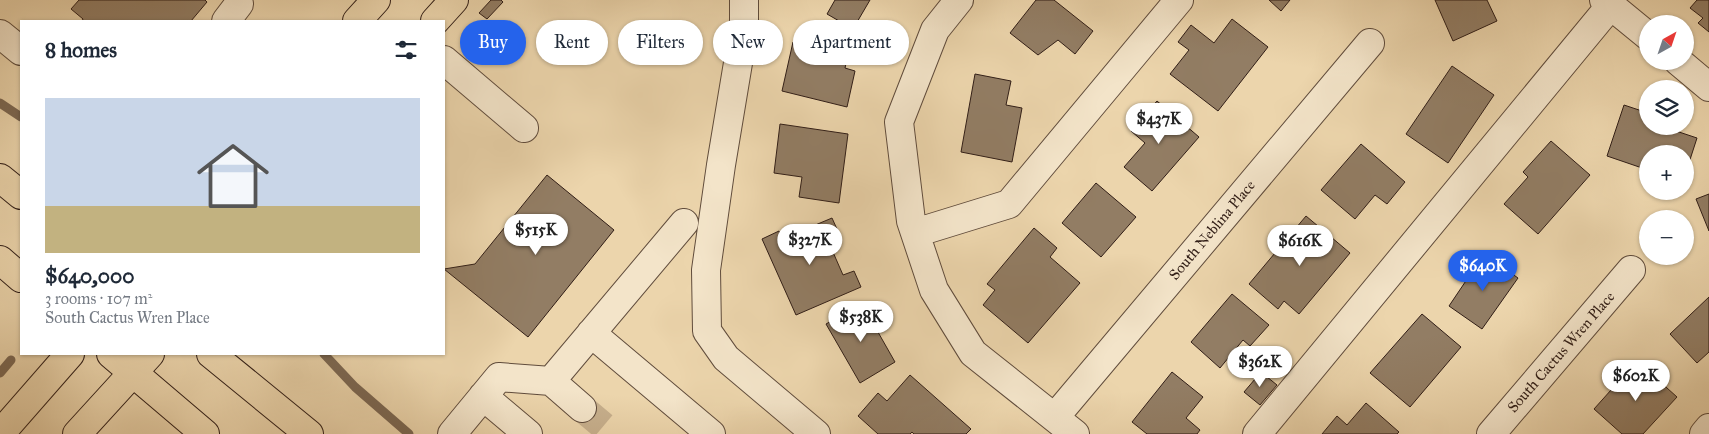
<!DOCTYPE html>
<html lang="en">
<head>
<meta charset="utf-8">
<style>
  :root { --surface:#fff; --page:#f6f6f7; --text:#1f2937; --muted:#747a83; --line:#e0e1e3; --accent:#2563eb }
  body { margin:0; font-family:"IM FELL Great Primer",serif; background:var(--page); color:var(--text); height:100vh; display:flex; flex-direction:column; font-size:19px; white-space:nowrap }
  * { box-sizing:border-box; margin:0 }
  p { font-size:16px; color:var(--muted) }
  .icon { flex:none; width:28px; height:28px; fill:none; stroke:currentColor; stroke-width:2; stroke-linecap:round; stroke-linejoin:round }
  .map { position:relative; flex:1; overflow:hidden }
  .details { position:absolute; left:20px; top:20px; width:425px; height:335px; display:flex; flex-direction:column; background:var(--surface); border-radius:0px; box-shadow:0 1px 4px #0004 }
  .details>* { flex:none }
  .hud { position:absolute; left:460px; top:20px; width:475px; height:45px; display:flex; gap:10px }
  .needle { width:32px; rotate:40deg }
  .buttons { position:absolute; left:1639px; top:15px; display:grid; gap:10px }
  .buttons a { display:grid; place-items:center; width:55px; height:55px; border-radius:50%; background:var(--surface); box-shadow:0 1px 4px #0004; font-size:25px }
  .price { position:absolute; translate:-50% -42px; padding:0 11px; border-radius:18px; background:#fff; color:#222; font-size:16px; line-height:32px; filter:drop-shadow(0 1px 2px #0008) }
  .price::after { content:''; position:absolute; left:50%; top:30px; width:15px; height:11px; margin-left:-8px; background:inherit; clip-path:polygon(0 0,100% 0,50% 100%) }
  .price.current { background:var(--accent); color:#fff }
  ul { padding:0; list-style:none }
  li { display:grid; align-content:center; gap:10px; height:265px; padding:0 25px }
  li+li { border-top:1px solid var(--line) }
  li span { display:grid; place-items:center; height:155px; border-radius:0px; color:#555 }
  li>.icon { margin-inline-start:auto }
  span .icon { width:90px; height:90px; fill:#fffc; stroke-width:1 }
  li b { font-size:21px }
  h2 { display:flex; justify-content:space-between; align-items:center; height:60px; padding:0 25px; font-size:21px }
  .pill { padding:0 18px; border-radius:22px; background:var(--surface); box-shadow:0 1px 4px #0004; font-size:18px; line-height:45px }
  .pill.current { background:var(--accent); color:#fff }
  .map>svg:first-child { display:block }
</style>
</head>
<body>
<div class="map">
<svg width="1709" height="434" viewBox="0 0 1709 434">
  <rect width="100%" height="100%" fill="#ecd5ac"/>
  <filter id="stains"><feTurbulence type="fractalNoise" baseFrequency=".004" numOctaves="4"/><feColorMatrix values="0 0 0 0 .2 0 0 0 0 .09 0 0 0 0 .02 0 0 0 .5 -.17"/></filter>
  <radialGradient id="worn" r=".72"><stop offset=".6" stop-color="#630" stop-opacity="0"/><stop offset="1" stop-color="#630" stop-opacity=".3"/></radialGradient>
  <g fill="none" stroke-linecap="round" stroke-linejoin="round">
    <!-- stream -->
    <path stroke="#7b6752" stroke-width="9" d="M0 103 21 117
      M324 354 355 387 409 434
      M0 373 11 360"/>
  </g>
  <!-- building -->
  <path fill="#927d64" stroke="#311e17" d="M79 0H205L207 2 191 21H82L83 19 71 9Z
    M491 0H501L503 2 487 19 479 13Z
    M835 0H870L853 29 827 14Z
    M1036 0H1054L1093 31 1075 54 1058 40 1038 55 1010 33Z
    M1269 0H1290L1281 11Z
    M1435 0H1487L1497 21 1453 41Z
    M1697 0H1709V32L1698 23 1703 18 1690 8Z
    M1232 19 1268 47 1218 111 1170 74 1189 50 1178 42 1191 25 1214 43Z
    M793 42 848 55 845 68 855 71 847 107 782 91Z
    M1452 66 1494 95 1448 163 1406 134Z
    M975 74 1011 81 1006 105 1022 108 1012 162 961 152Z
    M1157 101 1199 137 1152 191 1124 167 1145 143 1131 131Z
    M1624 105 1648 113V126H1668L1667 128 1697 138 1685 175V154H1648V170L1607 156Z
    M780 124 848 134 839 203 799 197 802 177 774 173Z
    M1551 141 1590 175 1538 234 1504 204 1528 177 1523 172Z
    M1361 144 1405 182 1387 204 1375 195 1355 219 1321 190Z
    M547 175 614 230 528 337 444 269 475 264Z
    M1096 183 1136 217 1101 257 1062 223Z
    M1709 194V231L1696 199Z
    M1306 216 1350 253 1299 314 1284 301 1278 309 1249 284Z
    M832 218 841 238 829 243 843 275 854 271 861 287 796 315 762 239 779 231 782 239Z
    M1034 228 1057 248 1050 257 1080 283 1028 343 983 305 995 290 987 284Z
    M1484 254 1518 278 1482 329 1449 306Z
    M1232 294 1269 325 1250 346 1243 340 1220 368 1191 342Z
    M1709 297V352L1697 363 1670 334Z
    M862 304 895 362 860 383 826 324Z
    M1422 314 1461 347 1410 407 1370 373Z
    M1637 361 1677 397 1643 434H1622L1594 409Z
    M1172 372 1203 397 1186 418 1200 430 1197 434H1147L1132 422Z
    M1261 372 1277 385 1260 405 1244 392Z
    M910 375 971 429 966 434H914L912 432 910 434H878L858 416 878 393 887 401Z
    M1366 403 1399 432 1397 434H1322L1337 416 1347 425Z"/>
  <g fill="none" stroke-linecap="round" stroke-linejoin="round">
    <!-- minor-tunnel -->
    <path stroke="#c7b08e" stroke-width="28" stroke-dasharray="28 14" stroke-linecap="butt" d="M582 408 613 434"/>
    <!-- minor casing -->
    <g stroke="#604c3c" stroke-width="30">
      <path id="minor" d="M744 0V27L721 165 706 270 707 331 726 358 816 434
        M959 0 935 30 899 122 911 221 934 290 973 353 1075 434
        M1604 0 1648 36
        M226 21 239 4
        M0 34 21 51
        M444 60 524 128
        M1678 61 1709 87
        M915 233 1009 204 1179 0
        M591 333 711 434
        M551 381 582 408
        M483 396 528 434
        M1055 417 1370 43
        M452 434 499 377 551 381 684 223
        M1257 434 1611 5
        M1491 434 1631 270
        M1704 434 1709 428"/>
    </g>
    <!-- major casing -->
    <g stroke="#311e17" stroke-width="30">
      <path id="major" d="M357 21 376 0
        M435 21 454 0
        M0 178 21 195
        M0 260 21 278
        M111 354 205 434
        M211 354 309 434
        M0 434 70 354
        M77 434 150 354"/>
    </g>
    <!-- minor -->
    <use href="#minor" stroke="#f3e4c9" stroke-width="28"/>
    <!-- major -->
    <use href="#major" stroke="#ecd5ac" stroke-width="28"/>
  </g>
  <g text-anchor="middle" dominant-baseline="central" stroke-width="5" stroke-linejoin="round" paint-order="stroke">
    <!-- street labels -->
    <g font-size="15" fill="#311e17" stroke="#f3e4c9">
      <text transform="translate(1212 230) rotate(-50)">South Neblina Place</text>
      <text transform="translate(1561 352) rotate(-49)">South Cactus Wren Place</text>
    </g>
  </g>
  <rect width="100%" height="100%" filter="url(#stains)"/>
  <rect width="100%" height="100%" fill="url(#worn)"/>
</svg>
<div class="buttons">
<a><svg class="needle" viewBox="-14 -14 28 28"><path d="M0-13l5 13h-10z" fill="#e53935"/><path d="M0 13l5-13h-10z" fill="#747a83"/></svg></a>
<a><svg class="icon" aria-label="layers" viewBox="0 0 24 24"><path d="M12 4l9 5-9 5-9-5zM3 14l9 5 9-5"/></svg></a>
<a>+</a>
<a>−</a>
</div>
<b class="price" style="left:1159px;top:145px">$437K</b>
<b class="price" style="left:536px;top:256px">$515K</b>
<b class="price" style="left:810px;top:266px">$327K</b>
<b class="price" style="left:1300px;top:267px">$616K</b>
<b class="price current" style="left:1483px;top:292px">$640K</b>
<b class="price" style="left:861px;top:343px">$538K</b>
<b class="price" style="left:1260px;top:388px">$362K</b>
<b class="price" style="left:1636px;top:402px">$602K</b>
<div class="hud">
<a class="pill current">Buy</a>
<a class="pill">Rent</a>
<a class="pill">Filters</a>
<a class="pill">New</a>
<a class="pill">Apartment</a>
</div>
<section class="details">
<h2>8 homes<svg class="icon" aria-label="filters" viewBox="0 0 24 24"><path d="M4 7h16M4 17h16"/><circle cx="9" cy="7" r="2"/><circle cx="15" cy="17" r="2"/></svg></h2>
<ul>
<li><span style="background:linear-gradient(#c9d6e8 70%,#c2b280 0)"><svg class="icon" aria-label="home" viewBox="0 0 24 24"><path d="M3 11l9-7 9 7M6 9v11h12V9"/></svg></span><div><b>$640,000</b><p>3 rooms · 107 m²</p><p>South Cactus Wren Place</p></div></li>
</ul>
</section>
</div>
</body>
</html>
